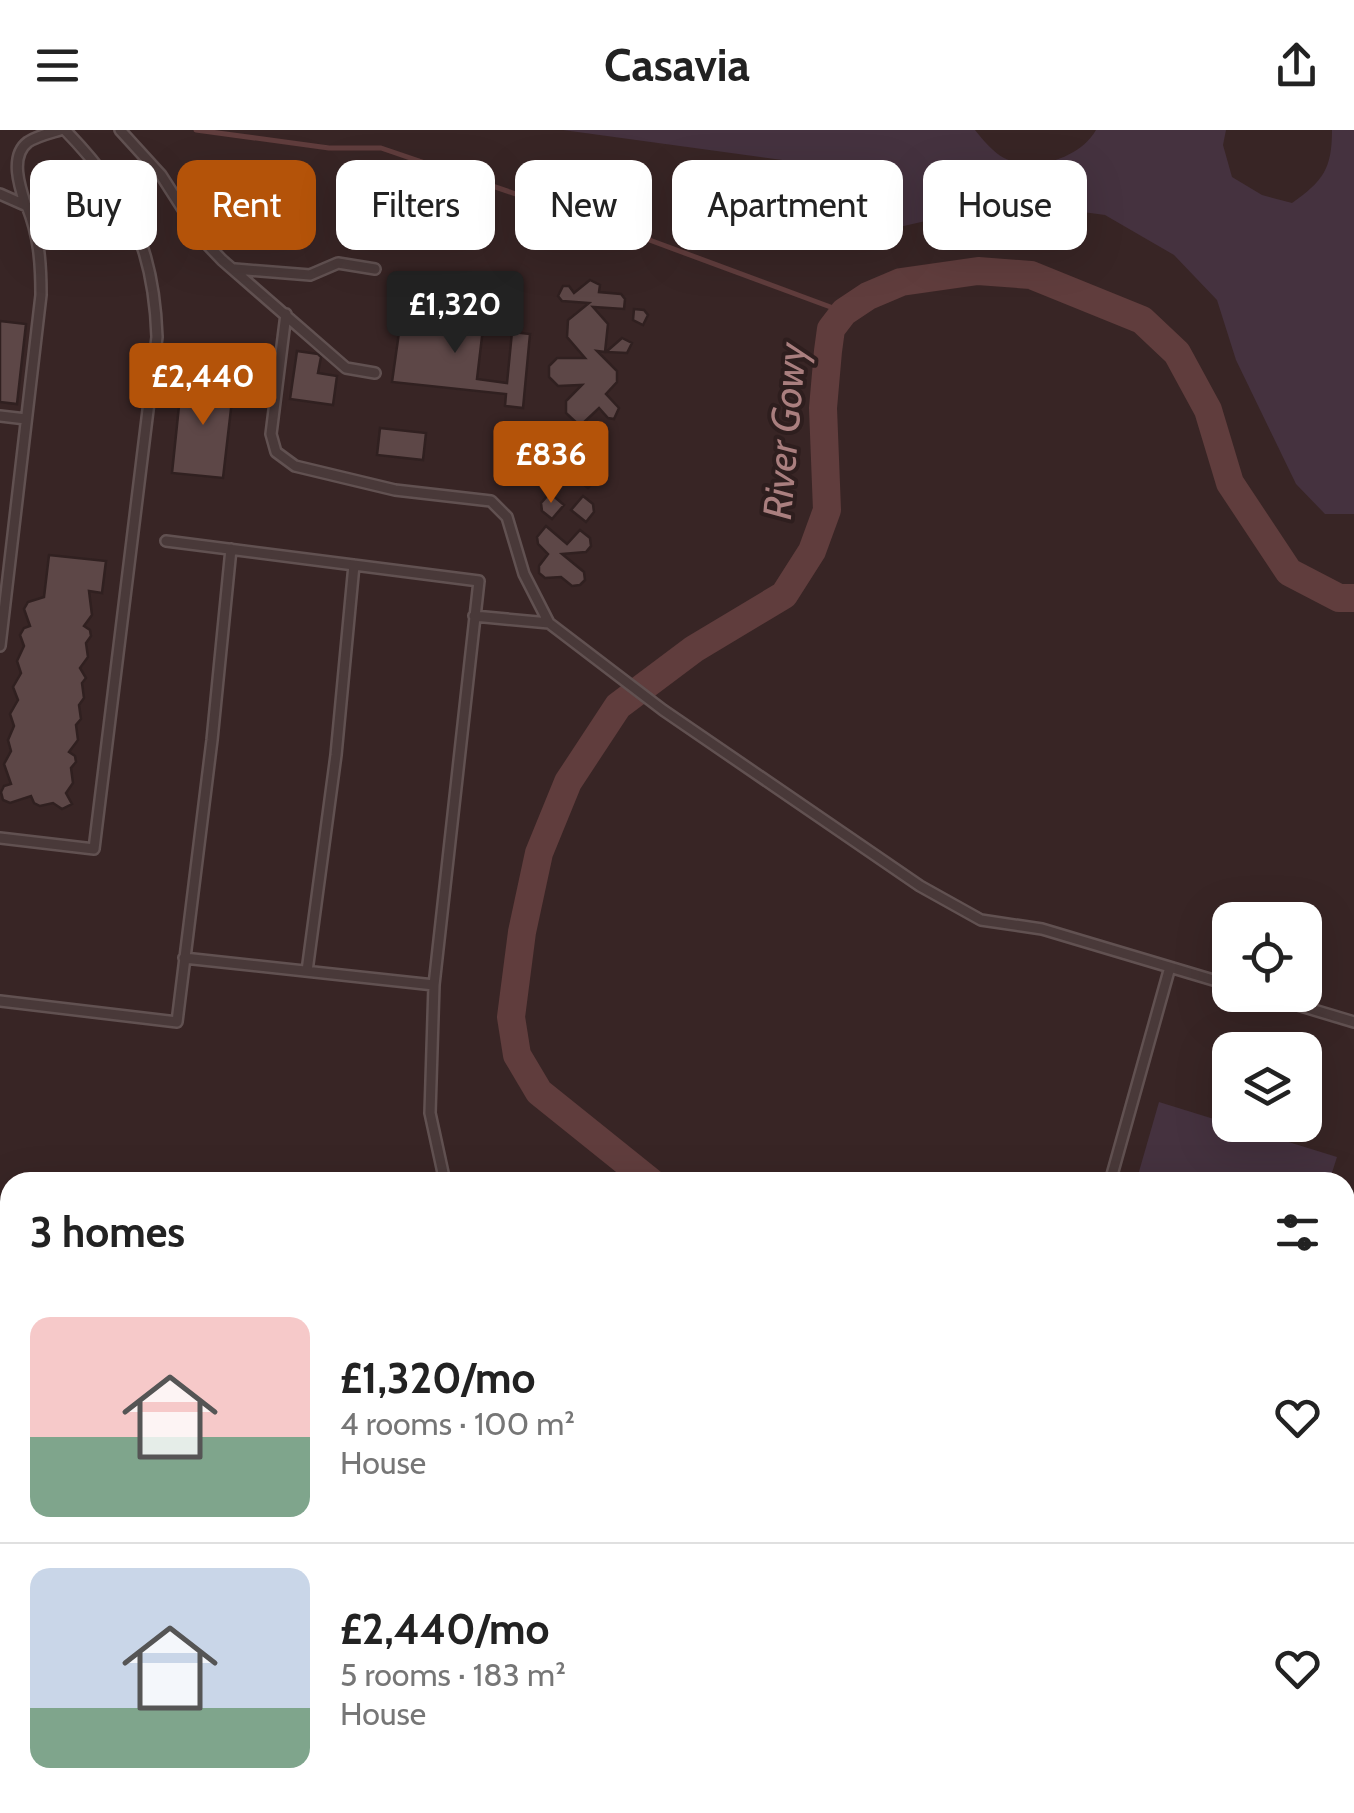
<!DOCTYPE html>
<html lang="en">
<head>
<meta charset="utf-8">
<style>
  :root { --surface:#fff; --page:#f6f6f6; --text:#222; --muted:#767676; --line:#e0e0e0; --accent:#b45309 }
  body { margin:0; font-family:Cabin,sans-serif; background:var(--page); color:var(--text); height:100vh; display:flex; flex-direction:column; font-size:38px; white-space:nowrap }
  * { box-sizing:border-box; margin:0 }
  p { font-size:32px; color:var(--muted) }
  .icon { flex:none; width:55px; height:55px; fill:none; stroke:currentColor; stroke-width:2; stroke-linecap:round; stroke-linejoin:round }
  .map { position:relative; flex:1; overflow:hidden }
  .panel { position:absolute; left:0px; top:1042px; width:1355px; height:642px; display:flex; flex-direction:column; background:var(--surface); border-radius:30px 30px 0 0; box-shadow:0 10px 40px #0002 }
  .panel>* { flex:none }
  .banner { position:absolute; left:30px; top:30px; width:1295px; height:90px; display:flex; gap:20px }
  .buttons { position:absolute; left:1212px; top:772px; display:grid; gap:20px }
  .buttons a { display:grid; place-items:center; width:110px; height:110px; border-radius:20px; background:var(--surface); box-shadow:0 10px 40px #0002; font-size:50px }
  .price { position:absolute; translate:-50% -85px; padding:0 22px; border-radius:10px; background:var(--accent); color:#fff; font-size:32px; line-height:65px; filter:drop-shadow(0 2px 5px #0008) }
  .price::after { content:''; position:absolute; left:50%; top:60px; width:30px; height:22px; margin-left:-15px; background:inherit; clip-path:polygon(0 0,100% 0,50% 100%) }
  .price.selected { background:#222; color:#fff }
  ul { padding:0; list-style:none }
  li { display:flex; align-items:center; gap:30px; height:250px; padding:0 30px }
  li+li { border-top:2px solid var(--line) }
  li span { display:grid; place-items:center; flex:none; width:280px; height:200px; border-radius:20px; color:#555 }
  li>.icon { margin-inline-start:auto }
  span .icon { width:120px; height:120px; fill:#fffc; stroke-width:1 }
  li b { font-size:42px }
  h2 { display:flex; justify-content:space-between; align-items:center; height:120px; padding:0 30px; font-size:42px }
  .tag { padding:0 35px; border-radius:20px; background:var(--surface); box-shadow:0 10px 40px #0002; font-size:35px; line-height:90px }
  .tag.selected { background:var(--accent); color:#fff }
  header { display:flex; justify-content:space-between; align-items:center; height:130px; padding:0 30px; background:var(--surface); font-size:45px; font-weight:700 }
  .map>svg:first-child { display:block }
</style>
</head>
<body>
<header><svg class="icon" aria-label="menu" viewBox="0 0 24 24"><path d="M4 6h16M4 12h16M4 18h16"/></svg>Casavia<svg class="icon" aria-label="share" viewBox="0 0 24 24"><path d="M12 15V3M7 8l5-5 5 5M5 13v7h14v-7"/></svg></header>
<div class="map">
<svg width="1354" height="1683" viewBox="0 0 1354 1683">
  <rect width="100%" height="100%" fill="#382525"/>
  <!-- green -->
  <path fill="#45323f" d="M563 0H975C982 9 994 23 1004 28 1034 43 1080 28 1096 0H1226L1223 15 1232 47 1262 65 1292 73C1323 51 1332 39 1332 0H1354V384H1325L1296 354 1236 230 1217 170 1174 125 1105 85 1031 75 978 79 895 98 830 104 772 101 797 32Z
    M1159 972 1337 1027 1329 1052H1136Z
    M1345 1190 1354 1192V1334L1345 1331Z
    M10 1435V1675H356L350 1683H0V1436Z"/>
  <g fill="none" stroke-linecap="round" stroke-linejoin="round">
    <!-- stream -->
    <path stroke="#603d3d" stroke-width="5" d="M196 0 329 18H381L636 105 844 182
      M398 1683 403 1675"/>
    <!-- river -->
    <path stroke="#603d3d" stroke-width="28" d="M651 1052 539 962 517 925 511 887 522 802 539 723 568 652 618 576 694 519 784 465 812 421 827 380 823 278 828 221 831 199 844 182 868 166 901 152 978 141 1031 145 1142 190 1177 223 1208 280 1230 353 1289 442 1339 468H1354
      M997 1675 1001 1683"/>
  </g>
  <!-- building -->
  <path fill="#5d4747" stroke="#302020" stroke-width="2.5" d="M590 150 600 155 599 162 621 164 625 169 624 179 593 177 608 194 605 222 597 221 617 241V252L606 264 619 278 614 289 608 288 599 278 580 296 566 283V271L582 255 558 256 549 247V236L557 228H585L567 207 568 190 589 173 562 171 558 166 563 156H569L574 163Z
    M634 179 644 180 648 185 643 195 633 190Z
    M402 181 484 190 477 249 507 253 512 202 530 204 523 278 505 276 506 264 392 252Z
    M0 191 26 194 17 274 0 272Z
    M622 208 632 213 627 223 606 222Z
    M297 221 318 224 321 227 318 243 337 246 333 275 290 269Z
    M182 247 234 253 223 348 172 343Z
    M380 298 426 303 423 330 377 325Z
    M565 308 601 311 606 316 605 322 595 330 597 348 588 358 567 341 556 355 545 346V338L550 332 567 331Z
    M550 363 564 375 552 389 542 381 541 373Z
    M583 366 593 374 594 382 586 392 571 380Z
    M546 396 567 414 580 400 590 408 591 416 586 422 562 424 584 442 585 450 580 455 572 456 561 447 545 448 539 443V436L548 424 538 414 537 407Z
    M49 425 106 431 102 463 89 461 92 485 84 496 90 500 91 506 86 513 88 527 80 538 86 548 82 553 84 568 79 575 81 589 76 595 78 610 69 622 75 626 76 632 71 638 73 653 66 663 72 674 62 679 53 673 40 676 34 673 31 666 10 673 3 670 1 662 4 656 11 654 4 634 11 621 8 610 14 596 10 584 18 570 13 557 21 543 17 531 24 516 20 505 24 498 30 496 24 479 28 472 44 467Z"/>
  <g fill="none" stroke-linecap="round" stroke-linejoin="round">
    <!-- service casing -->
    <g stroke="#615151" stroke-width="14">
      <path id="service" d="M120 0 161 45 202 109 222 130 346 238 375 243
        M0 64 27 76C39 106 41 132 41 165L0 516
        M26 76C20 58 9 26 28 12 37 6 50 3 60 0
        M235 139 310 145 338 133 375 139
        M286 184 271 304 276 322 295 336 395 360 491 371 507 387 524 444 549 493 474 486
        M0 286 26 289
        M166 411 479 451 434 855 184 828
        M549 493 663 580 920 756 981 790 1042 799 1230 855
        M0 708 94 719 157 207C154 116 128 65 65 0
        M307 841 336 625 354 435
        M434 855 430 983 445 1052
        M1264 865 1354 892
        M0 871 177 892 212 610 231 419
        M1110 1052 1170 837
        M1345 1344 1354 1346
        M1345 1403 1354 1406
        M0 1410 10 1411
        M1345 1462 1354 1464
        M1345 1553 1354 1522
        M1345 1647 1354 1619
        M73 1675 76 1683
        M851 1675 853 1683
        M1146 1675 1147 1683
        M1312 1675 1315 1683
        M640 1683 687 1675
        M1229 1683 1231 1675
        M1334 1683 1336 1675"/>
    </g>
    <!-- service -->
    <use href="#service" stroke="#493939" stroke-width="9"/>
  </g>
  <g text-anchor="middle" dominant-baseline="central" stroke-width="8" stroke-linejoin="round" paint-order="stroke">
    <!-- water labels -->
    <g font-size="40" font-style="italic" fill="#aa7f7f" stroke="#2e1e1e">
      <text transform="translate(784 301) rotate(-85)">River Gowy</text>
    </g>
  </g>
</svg>
<div class="buttons">
<a><svg class="icon" aria-label="locate" viewBox="0 0 24 24"><circle cx="12" cy="12" r="6"/><path d="M12 2v4M12 18v4M2 12h4M18 12h4"/></svg></a>
<a><svg class="icon" aria-label="layers" viewBox="0 0 24 24"><path d="M12 4l9 5-9 5-9-5zM3 14l9 5 9-5"/></svg></a>
</div>
<b class="price selected" style="left:455px;top:226px">£1,320</b>
<b class="price" style="left:203px;top:298px">£2,440</b>
<b class="price" style="left:551px;top:376px">£836</b>
<div class="banner">
<a class="tag">Buy</a>
<a class="tag selected">Rent</a>
<a class="tag">Filters</a>
<a class="tag">New</a>
<a class="tag">Apartment</a>
<a class="tag">House</a>
</div>
<section class="panel">
<h2>3 homes<svg class="icon" aria-label="filters" viewBox="0 0 24 24"><path d="M4 7h16M4 17h16"/><circle cx="9" cy="7" r="2"/><circle cx="15" cy="17" r="2"/></svg></h2>
<ul>
<li><span style="background:linear-gradient(#f6c9c9 60%,#7fa58c 0)"><svg class="icon" aria-label="home" viewBox="0 0 24 24"><path d="M3 11l9-7 9 7M6 9v11h12V9"/></svg></span><div><b>£1,320/mo</b><p>4 rooms · 100 m²</p><p>House</p></div><svg class="icon" aria-label="heart" viewBox="0 0 24 24"><path d="M12 20l-8-8c-3-5 5-10 8-4 3-6 11-1 8 4z"/></svg></li>
<li><span style="background:linear-gradient(#c9d6e8 70%,#7fa58c 0)"><svg class="icon" aria-label="home" viewBox="0 0 24 24"><path d="M3 11l9-7 9 7M6 9v11h12V9"/></svg></span><div><b>£2,440/mo</b><p>5 rooms · 183 m²</p><p>House</p></div><svg class="icon" aria-label="heart" viewBox="0 0 24 24"><path d="M12 20l-8-8c-3-5 5-10 8-4 3-6 11-1 8 4z"/></svg></li>
</ul>
</section>
</div>
</body>
</html>
